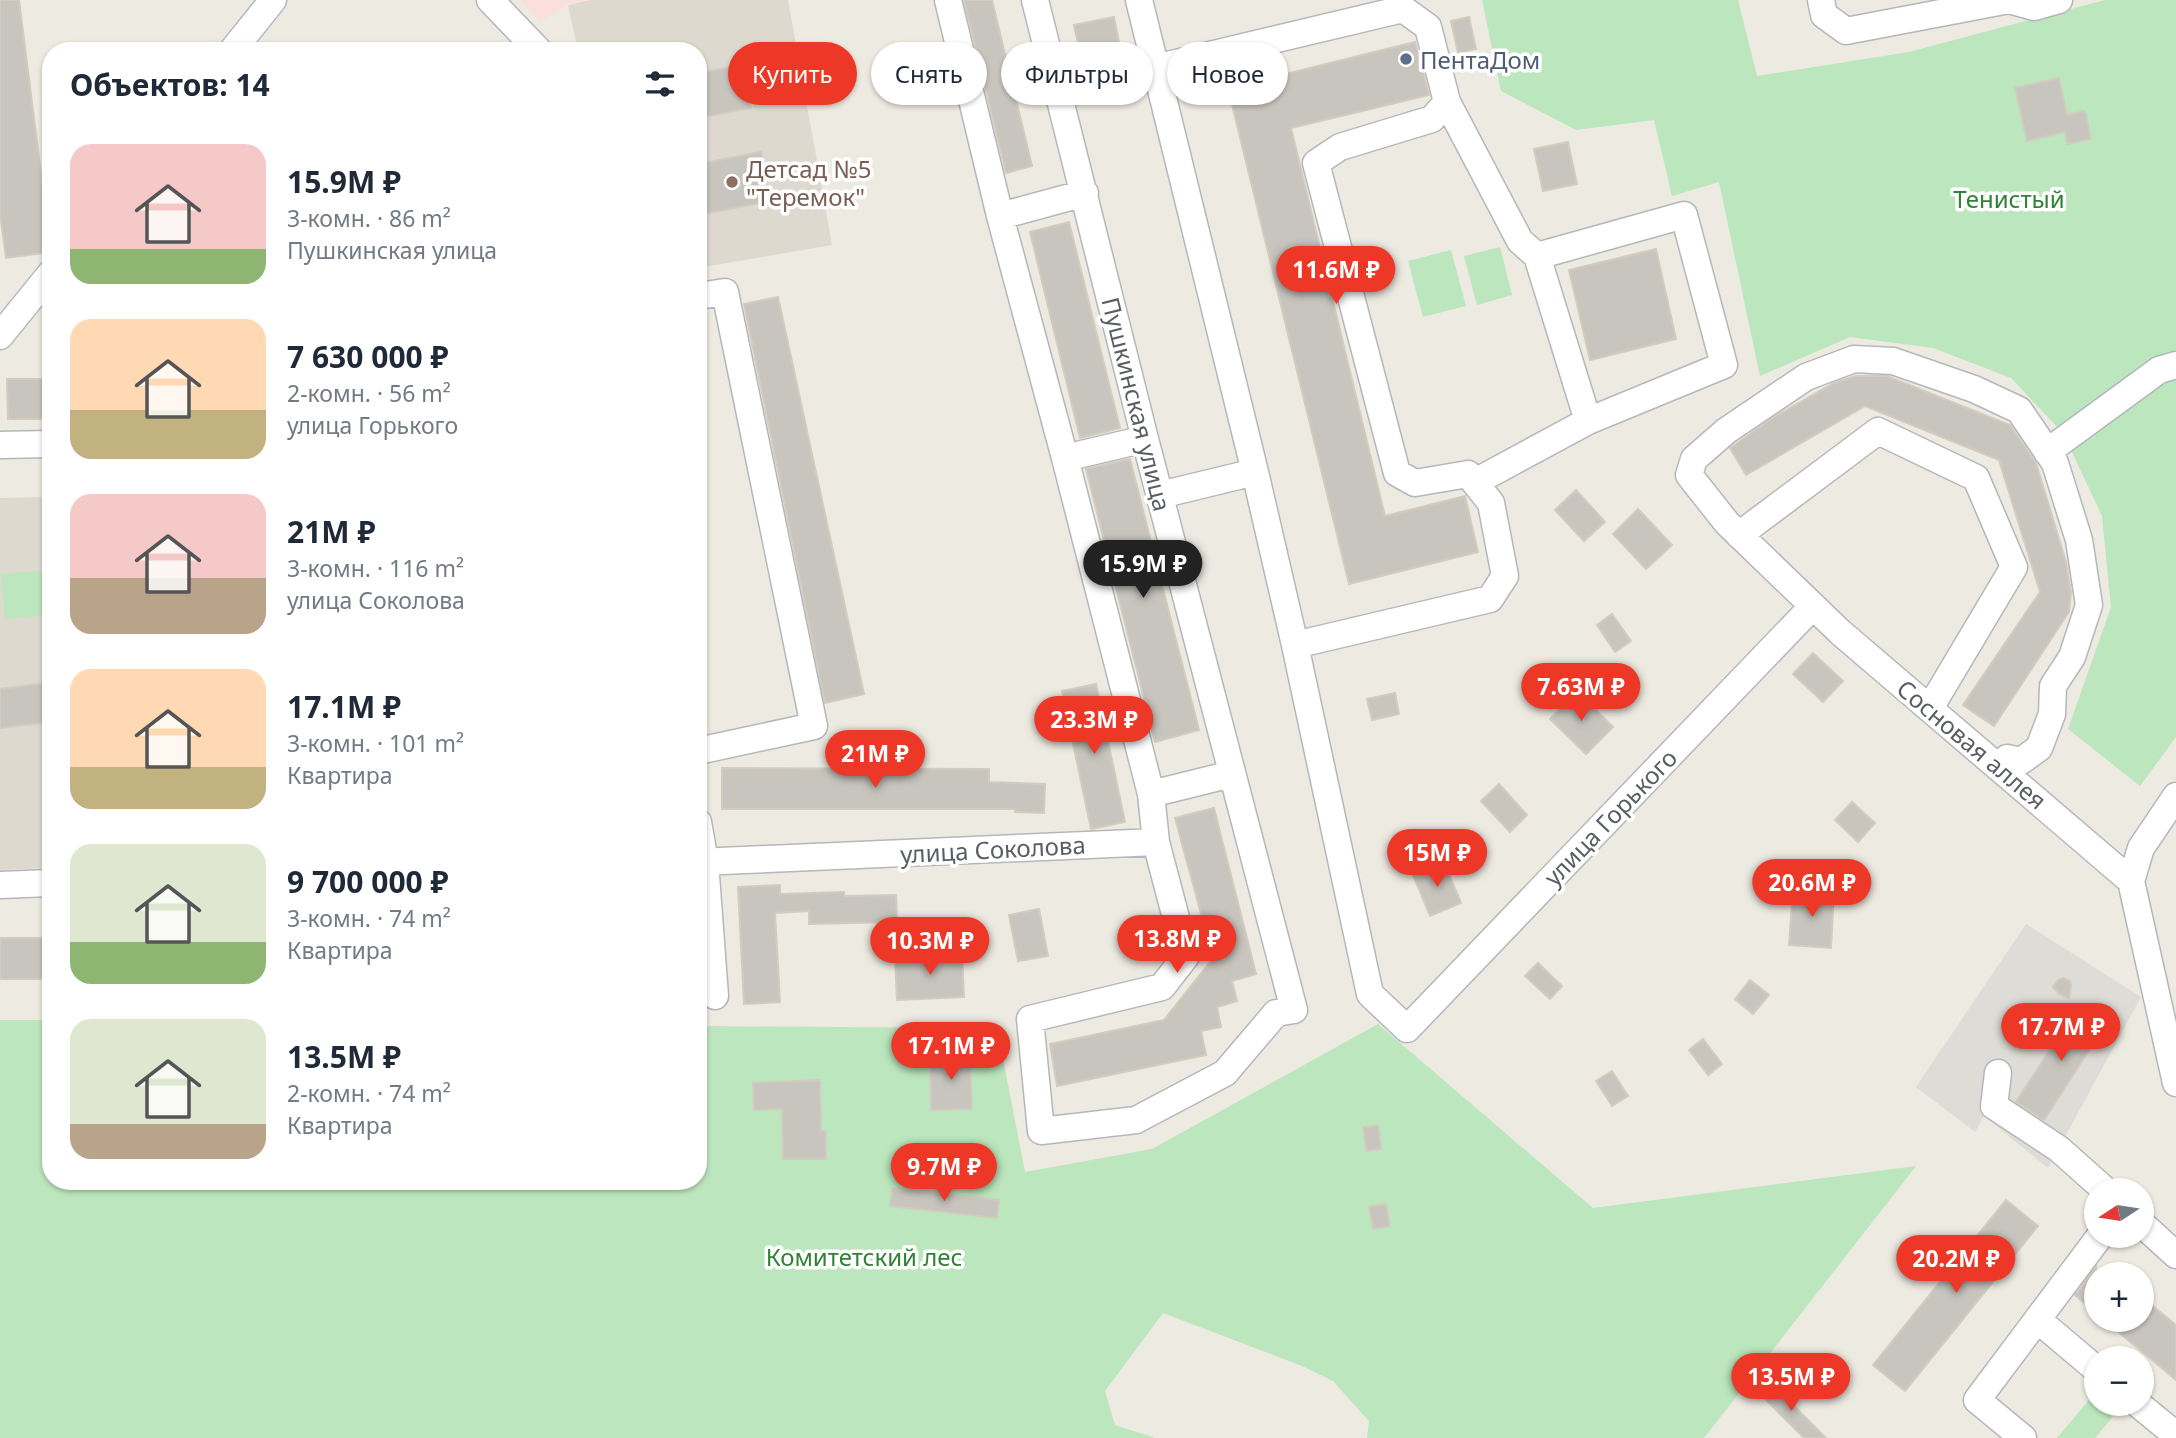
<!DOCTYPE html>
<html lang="ru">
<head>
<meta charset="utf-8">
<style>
  :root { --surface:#fff; --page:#f6f6f7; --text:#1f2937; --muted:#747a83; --accent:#ed3828 }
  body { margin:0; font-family:"Noto Sans",sans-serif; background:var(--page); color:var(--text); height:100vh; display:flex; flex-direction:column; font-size:26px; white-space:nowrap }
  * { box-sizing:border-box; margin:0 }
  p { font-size:23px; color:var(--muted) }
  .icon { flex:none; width:38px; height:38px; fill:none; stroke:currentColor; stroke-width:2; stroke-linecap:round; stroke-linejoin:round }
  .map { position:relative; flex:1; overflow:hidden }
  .panel { position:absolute; left:42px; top:42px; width:665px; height:1148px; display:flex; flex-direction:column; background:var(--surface); border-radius:28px; box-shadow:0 2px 5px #0004 }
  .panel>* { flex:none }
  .guide { position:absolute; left:728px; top:42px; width:665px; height:63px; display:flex; gap:14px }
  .needle { width:46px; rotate:258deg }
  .buttons { position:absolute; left:2084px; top:1178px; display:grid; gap:14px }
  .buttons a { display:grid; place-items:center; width:70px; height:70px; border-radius:50%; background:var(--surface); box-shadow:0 2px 5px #0004; font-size:35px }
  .price { position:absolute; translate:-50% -60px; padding:0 16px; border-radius:24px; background:var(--accent); color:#fff; font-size:23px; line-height:46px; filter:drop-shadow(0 2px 4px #0008) }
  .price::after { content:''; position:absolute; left:50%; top:42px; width:21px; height:16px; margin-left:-10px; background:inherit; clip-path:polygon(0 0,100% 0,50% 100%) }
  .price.active { background:#222; color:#fff }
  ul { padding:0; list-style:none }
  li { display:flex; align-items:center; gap:21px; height:175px; padding:0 28px }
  li span { display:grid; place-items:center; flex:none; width:196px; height:140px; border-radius:21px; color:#555 }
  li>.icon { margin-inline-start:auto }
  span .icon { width:84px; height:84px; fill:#fffc; stroke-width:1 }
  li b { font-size:30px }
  h2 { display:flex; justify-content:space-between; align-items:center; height:84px; padding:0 28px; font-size:30px }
  .tag { padding:0 24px; border-radius:32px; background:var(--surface); box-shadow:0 2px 5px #0004; font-size:24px; line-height:63px }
  .tag.active { background:var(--accent); color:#fff }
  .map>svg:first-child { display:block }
</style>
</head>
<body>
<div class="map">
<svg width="2176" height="1438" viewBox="0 0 2176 1438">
  <rect width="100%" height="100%" fill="#edeae1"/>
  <!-- industrial -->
  <path fill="#dedcd6" d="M2026 924 2141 997 2048 1168 1984 1116 1975 1132 1916 1087Z"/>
  <!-- education -->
  <path fill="#ddd9cf" d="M590 0H788L832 245 698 268V51H578L568 5Z
    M51 497V868L0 870V498Z"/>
  <!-- medical -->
  <path fill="#fbdfdc" d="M520 0H590L568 5 540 21Z"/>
  <!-- green -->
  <path fill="#bce6bd" d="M1482 0H1738L1757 76 1909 52 2105 0H2176V737L2140 786 2068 729 2111 607 2102 516 2063 433 2011 378 1933 348 1850 337 1760 376 1719 182 1672 196 1654 120 1576 130 1501 91Z
    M1500 247 1512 295 1477 305 1464 256Z
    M1451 250 1466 306 1423 317 1408 261Z
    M51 570V615L5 619 1 574Z
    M0 1020H51V1181H698V1026L997 1028 1025 1172 1152 1149 1378 1024 1593 1208 1916 1166 1704 1438H1367L1369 1421 1333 1381 1302 1366 1163 1313 1105 1391 1115 1425 1155 1438H0Z
    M2094 1394 2096 1396V1404H2105L2116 1413 2095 1438H2057Z"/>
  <!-- building -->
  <path fill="#c8c5be" stroke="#d2ccbf" stroke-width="2" d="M0 0H19L51 252 6 258 0 213Z
    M964 0H992L1032 166 1006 173Z
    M1114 17 1125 72 1086 80 1074 25Z
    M1469 17 1476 49 1458 53 1451 21Z
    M1415 42 1429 95 1291 128 1385 516 1465 496 1478 552 1349 584 1228 88Z
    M743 65 751 108 698 118V73Z
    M2059 78 2067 115 2085 111 2091 139 2067 144 2065 132 2027 141 2015 88Z
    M1568 142 1577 184 1543 191 1534 149Z
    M761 152 770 201 698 215V164Z
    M1069 222 1120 428 1080 438 1030 232Z
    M1656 249 1676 339 1590 360 1569 270Z
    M778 297 864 694 825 703 744 304Z
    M1855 376H1887L2010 425 2036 463 2066 562 2071 592 2069 612 1994 726 1963 705 2040 592 1999 460 1865 406 1746 475 1730 448 1774 417 1834 383Z
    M7 379H51V419H8Z
    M1130 459 1199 730 1155 742 1086 469Z
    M1576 490 1605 522 1584 541 1555 510Z
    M1638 509 1672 545 1646 569 1613 534Z
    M1612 614 1631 641 1615 652 1597 625Z
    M1813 653 1843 681 1823 702 1793 674Z
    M45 683 50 722 0 728V689Z
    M1096 684 1125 822 1091 829 1062 691Z
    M1577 691 1613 727 1586 754 1550 719Z
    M1395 693 1399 714 1372 720 1367 699Z
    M722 768 989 769V782L1045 784 1044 813 1015 812V809H722Z
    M1499 784 1527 815 1510 832 1481 801Z
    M1852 802 1875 823 1858 842 1835 820Z
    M1214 808 1256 974 1232 981 1237 1001 1217 1007 1221 1027 1201 1031 1206 1055 1057 1086 1050 1044 1164 1020 1213 958 1175 818Z
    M1444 862 1461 903 1430 916 1413 875Z
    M780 885V894L844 892V896L896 895 897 922 809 924V911L775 913 780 1002 744 1004 738 887Z
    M1793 890 1834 893 1831 948 1789 945Z
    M1039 909 1048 956 1018 961 1009 915Z
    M0 938H51V979H0Z
    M962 954 964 997 897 1000 895 958Z
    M1538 963 1562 986 1550 999 1525 976Z
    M2063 978 2070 981 2071 985 2069 998 2059 994 2053 987 2058 980Z
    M1750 980 1769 995 1753 1014 1735 999Z
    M2078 1006 2106 1024 2044 1120 2016 1102Z
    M1703 1039 1722 1064 1708 1075 1689 1050Z
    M970 1054 972 1109 931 1110 930 1055Z
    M1612 1071 1628 1096 1612 1106 1596 1081Z
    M820 1080 821 1131H826V1159H783L782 1109 754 1110 753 1083Z
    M1378 1125 1381 1149 1366 1151 1363 1127Z
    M892 1188 999 1200 997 1218 890 1206Z
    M2006 1200 2038 1226 1905 1391 1873 1365Z
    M1386 1204 1390 1226 1373 1229 1369 1206Z
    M2096 1267V1313L2075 1295Z
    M2142 1297 2176 1325V1380L2104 1320H2142Z
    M1771 1383 1826 1438H1804L1760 1394Z"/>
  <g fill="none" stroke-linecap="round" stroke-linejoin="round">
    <!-- minor casing -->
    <g stroke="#b4b7bc" stroke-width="29">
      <path id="minor" d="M490 0 539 51
        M948 0 1000 216 1065 458
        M1035 0 1145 439 1294 1010 1276 1013 1225 1073 1136 1120 1041 1131 1030 1019 1162 987 1186 956 1156 842 1151 794 1065 458 1145 439
        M1139 0 1255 472 1295 645 1370 994 1407 1029 1813 606
        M1821 0 1824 15 1846 31 2009 0 2034 7 2059 0
        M232 51 273 0
        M1155 68 1403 9 1428 27 1447 102 1432 119 1340 147 1316 163 1397 473 1415 483 1468 474 1491 503 1505 576 1490 599 1295 645
        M1447 102 1520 241 1537 256 1684 215 1724 365 1588 421
        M1000 216 1085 193
        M698 296 725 292 814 726 698 751
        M0 336 51 273
        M0 445 51 444
        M2047 452 2159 370 2176 365
        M1475 482 1588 421 1537 256
        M1160 495 1255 472
        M1739 535 1878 431 1976 478 2014 567 1930 708
        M2002 769 2007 758 2021 761 2039 748 2052 714 2053 686 2072 657 2089 605 2079 540 2055 463 2019 410 1974 389 1893 361 1854 359 1806 377 1726 431 1694 459 1689 475 1727 523 1840 632 2131 881
        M1151 794 1232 774
        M2176 796 2141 848 2131 881 2176 1083
        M698 822 705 862 715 996
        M698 862 1156 842
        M0 885 51 883
        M1998 1073 1994 1106 2059 1149 2105 1190
        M2142 1224 2176 1255
        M2038 1320 2096 1369
        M2138 1404 2176 1435
        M2023 1438 1977 1400 2100 1236"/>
    </g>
    <!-- minor -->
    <use href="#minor" stroke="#fff" stroke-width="26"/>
  </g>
  <!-- markers -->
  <circle fill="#5c6f8a" stroke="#fff" stroke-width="2.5" cx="1406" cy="59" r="7"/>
  <circle fill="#8d6e63" stroke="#fff" stroke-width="2.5" cx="732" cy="182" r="7"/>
  <g text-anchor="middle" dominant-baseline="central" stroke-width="7" stroke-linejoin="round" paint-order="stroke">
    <!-- service labels -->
    <g font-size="24" fill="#4e5e75" stroke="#fff" text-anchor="start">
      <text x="1420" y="59">ПентаДом</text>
    </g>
    <!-- education labels -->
    <g font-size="24" fill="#785e54" stroke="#fff" text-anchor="start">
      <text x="746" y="168">Детсад №5<tspan x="746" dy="28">"Теремок"</tspan></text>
    </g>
    <!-- park labels -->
    <g font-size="24" fill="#318236" stroke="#fff">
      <text x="2009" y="198">Тенистый</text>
      <text x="864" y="1256">Комитетский лес</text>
    </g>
    <!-- street labels -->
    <g font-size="24" fill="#5a5e62" stroke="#fff">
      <text transform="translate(1137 404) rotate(76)">Пушкинская улица</text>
      <text transform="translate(1972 744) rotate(40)">Сосновая аллея</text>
      <text transform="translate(1610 817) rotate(-46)">улица Горького</text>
      <text transform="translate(993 849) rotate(-3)">улица Соколова</text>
    </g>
  </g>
</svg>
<div class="buttons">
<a><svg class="needle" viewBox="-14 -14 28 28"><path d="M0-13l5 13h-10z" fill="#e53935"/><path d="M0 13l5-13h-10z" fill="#747a83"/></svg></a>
<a>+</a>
<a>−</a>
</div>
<b class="price" style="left:1336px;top:306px">11.6M ₽</b>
<b class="price active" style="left:1143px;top:600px">15.9M ₽</b>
<b class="price" style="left:1581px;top:723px">7.63M ₽</b>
<b class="price" style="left:1094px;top:756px">23.3M ₽</b>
<b class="price" style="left:875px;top:790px">21M ₽</b>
<b class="price" style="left:1437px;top:889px">15M ₽</b>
<b class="price" style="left:1812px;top:919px">20.6M ₽</b>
<b class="price" style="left:1177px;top:975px">13.8M ₽</b>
<b class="price" style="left:930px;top:977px">10.3M ₽</b>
<b class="price" style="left:2061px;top:1063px">17.7M ₽</b>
<b class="price" style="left:951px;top:1082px">17.1M ₽</b>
<b class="price" style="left:944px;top:1203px">9.7M ₽</b>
<b class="price" style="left:1956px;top:1295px">20.2M ₽</b>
<b class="price" style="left:1791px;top:1413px">13.5M ₽</b>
<div class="guide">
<a class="tag active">Купить</a>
<a class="tag">Снять</a>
<a class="tag">Фильтры</a>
<a class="tag">Новое</a>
</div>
<section class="panel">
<h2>Объектов: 14<svg class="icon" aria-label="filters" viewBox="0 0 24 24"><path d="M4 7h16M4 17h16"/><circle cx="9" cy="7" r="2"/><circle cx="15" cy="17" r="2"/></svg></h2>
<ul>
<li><span style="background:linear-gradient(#f6c9c9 75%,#8fb573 0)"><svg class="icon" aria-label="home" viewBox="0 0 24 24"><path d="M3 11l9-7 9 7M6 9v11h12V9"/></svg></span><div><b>15.9M ₽</b><p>3-комн. · 86 m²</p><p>Пушкинская улица</p></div></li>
<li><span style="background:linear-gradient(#ffd9b3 65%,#c2b280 0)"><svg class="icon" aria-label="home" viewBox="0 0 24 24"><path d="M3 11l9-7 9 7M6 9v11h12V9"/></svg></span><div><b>7 630 000 ₽</b><p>2-комн. · 56 m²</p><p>улица Горького</p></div></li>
<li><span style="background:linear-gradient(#f6c9c9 60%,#b9a48a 0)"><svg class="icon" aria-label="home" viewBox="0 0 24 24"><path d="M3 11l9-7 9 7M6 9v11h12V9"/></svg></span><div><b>21M ₽</b><p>3-комн. · 116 m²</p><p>улица Соколова</p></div></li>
<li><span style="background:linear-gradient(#ffd9b3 70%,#c2b280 0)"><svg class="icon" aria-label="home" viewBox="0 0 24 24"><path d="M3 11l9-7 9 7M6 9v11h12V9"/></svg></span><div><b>17.1M ₽</b><p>3-комн. · 101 m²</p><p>Квартира</p></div></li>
<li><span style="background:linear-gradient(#dfe7d0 70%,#8fb573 0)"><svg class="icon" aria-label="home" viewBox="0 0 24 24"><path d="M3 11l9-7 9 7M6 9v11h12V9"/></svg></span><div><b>9 700 000 ₽</b><p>3-комн. · 74 m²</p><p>Квартира</p></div></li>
<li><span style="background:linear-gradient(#dfe7d0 75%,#b9a48a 0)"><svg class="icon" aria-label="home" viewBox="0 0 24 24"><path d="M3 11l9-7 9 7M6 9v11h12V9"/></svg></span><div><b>13.5M ₽</b><p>2-комн. · 74 m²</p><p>Квартира</p></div></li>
</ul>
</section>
</div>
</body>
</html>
